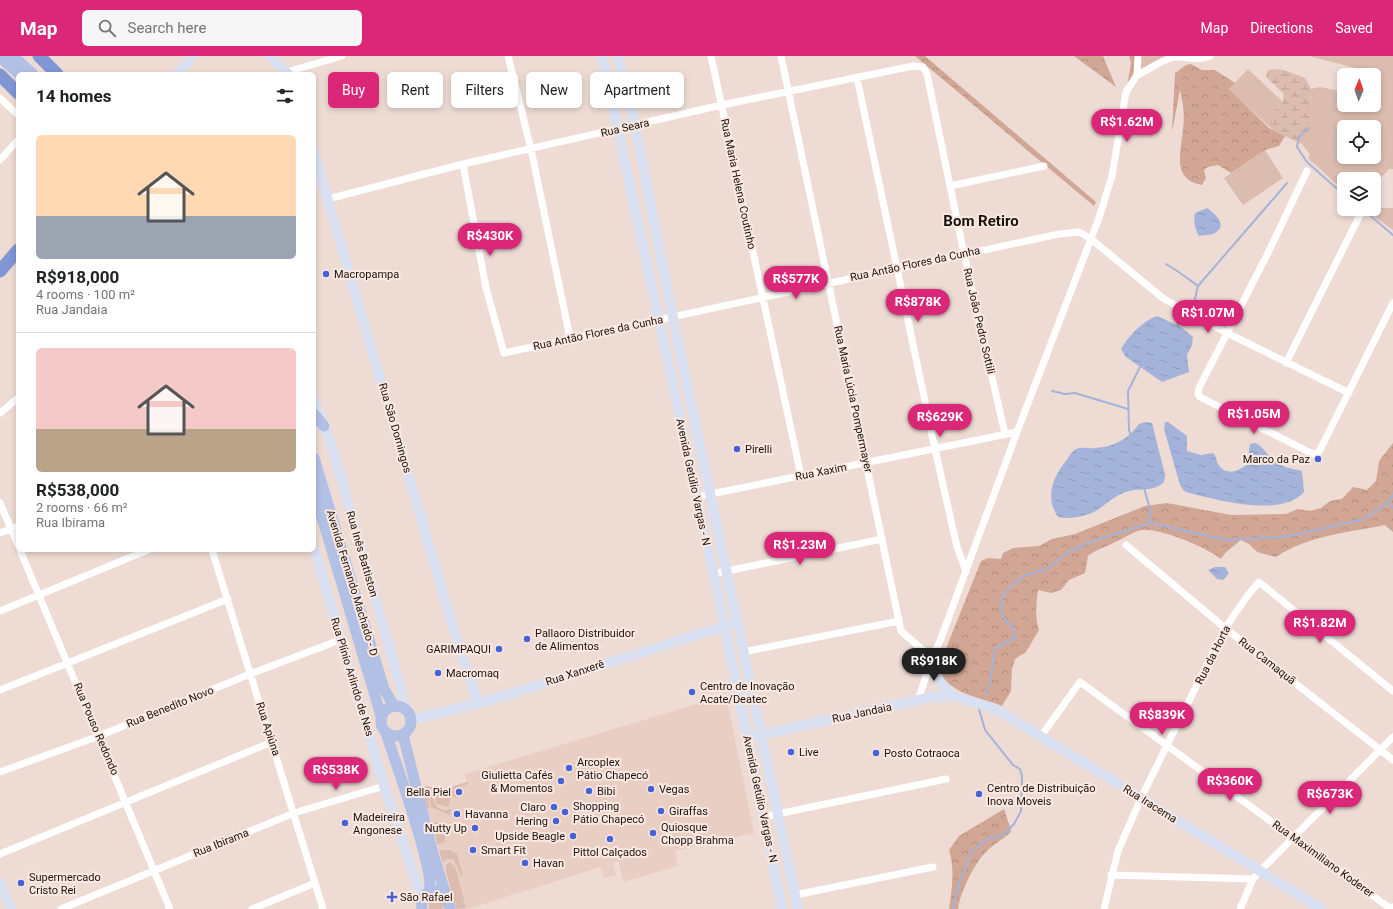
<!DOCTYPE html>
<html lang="en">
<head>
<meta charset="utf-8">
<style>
  :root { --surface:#fff; --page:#f6f6f6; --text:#202124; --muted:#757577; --line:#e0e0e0; --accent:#db2777 }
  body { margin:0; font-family:Roboto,sans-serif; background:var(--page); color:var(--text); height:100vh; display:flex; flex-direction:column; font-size:15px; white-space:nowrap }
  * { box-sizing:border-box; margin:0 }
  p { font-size:13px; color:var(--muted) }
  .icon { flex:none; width:22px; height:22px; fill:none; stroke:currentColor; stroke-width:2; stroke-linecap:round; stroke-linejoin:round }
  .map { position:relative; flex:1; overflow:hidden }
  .panel { position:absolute; left:16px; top:16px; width:300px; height:480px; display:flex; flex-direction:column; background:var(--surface); border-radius:6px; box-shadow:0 2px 6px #0003 }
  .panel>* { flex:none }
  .banner { position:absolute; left:328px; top:16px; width:380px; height:36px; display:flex; gap:8px }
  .needle { width:26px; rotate:2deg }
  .tools { position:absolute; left:1337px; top:12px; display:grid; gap:8px }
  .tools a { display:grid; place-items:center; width:44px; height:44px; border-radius:6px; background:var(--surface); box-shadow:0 2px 6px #0003; font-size:20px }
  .price { position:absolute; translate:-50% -34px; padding:0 9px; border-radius:14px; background:var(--accent); color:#fff; font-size:13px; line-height:26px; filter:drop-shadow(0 1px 2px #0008) }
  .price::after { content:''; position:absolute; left:50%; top:24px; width:12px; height:9px; margin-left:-6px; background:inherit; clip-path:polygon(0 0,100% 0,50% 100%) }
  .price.current { background:#222; color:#fff }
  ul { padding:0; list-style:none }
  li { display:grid; align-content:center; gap:8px; height:212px; padding:0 20px }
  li+li { border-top:1px solid var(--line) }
  li span { display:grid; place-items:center; height:124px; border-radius:6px; color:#555 }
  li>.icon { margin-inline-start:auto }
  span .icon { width:72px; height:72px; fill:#fffc; stroke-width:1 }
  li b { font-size:17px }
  h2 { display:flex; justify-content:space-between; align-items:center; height:48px; padding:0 20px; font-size:17px }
  .chip { padding:0 14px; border-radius:6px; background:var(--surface); box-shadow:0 2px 6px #0003; font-size:14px; line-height:36px }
  .chip.current { background:var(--accent); color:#fff }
  header { display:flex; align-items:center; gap:24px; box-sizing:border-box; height:56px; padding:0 20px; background:var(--accent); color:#fff }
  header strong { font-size:19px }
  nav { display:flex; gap:22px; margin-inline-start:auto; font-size:14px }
  .search { width:280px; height:36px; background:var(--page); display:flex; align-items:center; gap:10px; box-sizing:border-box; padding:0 14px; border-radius:6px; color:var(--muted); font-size:15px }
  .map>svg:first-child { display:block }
</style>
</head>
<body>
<header>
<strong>Map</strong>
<div class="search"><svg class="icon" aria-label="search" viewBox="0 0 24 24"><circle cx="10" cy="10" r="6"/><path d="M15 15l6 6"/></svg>Search here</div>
<nav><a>Map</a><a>Directions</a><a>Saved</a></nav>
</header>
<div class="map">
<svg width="1393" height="853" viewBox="0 0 1393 853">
  <defs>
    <pattern id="forest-crowns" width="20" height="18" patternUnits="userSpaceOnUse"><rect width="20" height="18" fill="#d2a694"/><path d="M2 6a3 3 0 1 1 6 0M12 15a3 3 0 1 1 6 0" fill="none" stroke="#b48e7e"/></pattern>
    <pattern id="wetland-marsh" width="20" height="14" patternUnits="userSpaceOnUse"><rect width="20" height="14" fill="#dbbcaf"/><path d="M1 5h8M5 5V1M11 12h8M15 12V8" fill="none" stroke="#bba195"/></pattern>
    <pattern id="water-ripples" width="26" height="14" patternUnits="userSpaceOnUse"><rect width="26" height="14" fill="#a4b3d9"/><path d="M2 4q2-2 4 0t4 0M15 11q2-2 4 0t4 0" fill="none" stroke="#8c99b9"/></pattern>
  </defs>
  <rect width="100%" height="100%" fill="#eedcd4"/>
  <!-- built -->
  <path fill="#e9cec4" d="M726 639 754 777 675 795 678 810 623 826 618 805 613 807 616 819 604 822 600 811 469 853H456L421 730 440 732 452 731 467 726 465 718Z"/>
  <!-- green -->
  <path fill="#dbbcaf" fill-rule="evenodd" d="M1138 0H1169L1137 19Z
    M1309 0H1393V113H1389L1374 130V123H1344V135L1308 102 1310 99 1302 88 1313 75 1310 57 1311 33 1320 31 1344 36V49H1374V19H1367V15ZM1344 71H1374V101H1344Z
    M1248 13 1283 46 1264 66 1229 33Z
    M1265 94 1283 122 1243 149 1224 122Z
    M1374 152H1393V174L1364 153Z
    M467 726 468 728 453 733 456 741H451L448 751 437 748 434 738H428L429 752H427L421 730 448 732Z
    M431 739 437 751 445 755 451 752 450 759 431 751 429 742Z
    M432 766 448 768 444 787 437 788Z
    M439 794H451L457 798 463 820H461L457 810 453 803H446L443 807Z
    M450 806 456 813 466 852 456 853 446 815V809Z
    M434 839 442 842 444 850 442 853H429L428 845Z"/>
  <!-- forest -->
  <path fill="url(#forest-crowns)" d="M915 0H925L1096 146 1094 150Z
    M1074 0H1103L1116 31Z
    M1129 0H1138L1137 19 1126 36 1131 7Z
    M1191 8 1202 14H1215L1235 27 1229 33 1269 72 1285 80 1279 90 1265 94 1231 117 1218 109 1208 111 1204 114 1206 122 1202 129C1171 123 1181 96 1183 73 1185 60 1183 46 1180 34L1172 76 1175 17 1186 9Z
    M1393 387V476L1385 469C1347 477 1309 479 1276 501L1257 496 1249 488 1241 484 1225 497 1221 503C1205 491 1161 472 1141 474 1132 476 1123 483 1115 486 1106 491 1097 493 1088 500L1085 517 1069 524 1061 534 1051 537 1038 534C1036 547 1035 562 1039 574L1026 596 1015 603 1012 613 1011 635 1002 650C979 641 953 639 939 616L941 605 981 505 988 502 1001 503 1003 497 1013 492 1039 490 1052 483 1075 478 1145 450 1167 447 1231 459 1286 458 1298 453 1310 455 1321 452 1330 445 1342 443 1353 431 1367 434 1376 425 1379 405Z
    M1004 753 1011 774 1010 777C1002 784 992 789 985 797 974 808 960 837 958 853H949C952 832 955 814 949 794L959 780Z"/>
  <!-- wetland -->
  <path fill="url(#wetland-marsh)" d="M1273 13C1285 13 1294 18 1305 22L1311 33 1310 57 1313 76 1302 88 1276 76 1264 66 1283 46 1284 38 1266 21 1267 15Z"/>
  <!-- water -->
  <path fill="url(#water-ripples)" d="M1207 152C1214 157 1229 169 1215 177 1211 179 1204 179 1199 180 1195 173 1193 165 1195 157Z
    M1157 260 1181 271 1193 281 1192 289 1187 299 1189 316 1162 326 1126 301 1121 293C1130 279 1141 266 1157 260Z
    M1145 366 1152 367 1165 419 1164 426C1154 436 1141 432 1129 435 1116 439 1110 445 1100 452 1090 460 1070 464 1058 461 1045 442 1052 422 1066 405 1069 401 1072 395 1076 393 1081 390 1089 393 1095 392 1113 391 1129 383 1139 368Z
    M1165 366H1168L1187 380V395L1201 399 1213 397C1216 400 1216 403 1217 406 1224 420 1237 417 1247 408L1250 388 1255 387C1264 391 1266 398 1273 404 1282 412 1291 412 1302 415L1304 436C1281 462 1218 444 1189 437L1184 435 1180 429 1164 373Z
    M1215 511H1225L1229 517 1223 524 1217 523 1208 514Z"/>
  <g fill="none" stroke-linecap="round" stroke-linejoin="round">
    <!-- stream -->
    <path stroke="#a4b3d9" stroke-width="2" d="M1309 72 1299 81 1297 91 1307 106 1344 139
      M1366 156 1393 179
      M1166 208C1178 215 1187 222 1198 230
      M1194 247 1198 230 1287 127
      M1175 270 1183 266
      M1052 335 1065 338 1075 337 1128 353
      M1131 381 1129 374 1128 335 1141 309
      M1144 432 1150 453V467
      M1388 446 1393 452
      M985 638 991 622 994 597 997 591 1015 582 1014 574 1003 561 1001 554 1002 542 1008 533 1023 520 1047 513 1067 497 1087 487 1150 467 1227 484 1290 480 1364 463 1388 446 1393 438
      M953 853 960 825 972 795 989 782 1003 779 1014 768 1021 755 1022 720 1020 713 1013 709 985 674 979 653"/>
    <!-- street -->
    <path stroke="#fff" stroke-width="7" d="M508 0 531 93 570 282
      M711 0 801 420
      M781 0 901 575 932 602
      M287 16 342 0
      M1137 19C1149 14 1162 3 1175 1 1189 0 1194 6 1210 0
      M857 22 935 393 957 491 966 515
      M0 42 18 59
      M0 104 18 84
      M463 108 486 232 504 297 1059 178 1079 176 1091 183 1164 243 1227 277 1349 337
      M1307 115 1268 197 1199 332 1198 338 1200 341 1313 398 1319 396 1393 247
      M950 130 1044 110
      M328 143 463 108 722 49 913 10 923 11 927 18 964 198 1005 378
      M1286 307 1360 159
      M0 357 18 342
      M696 441 1017 376
      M0 447 18 489
      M0 477 18 470
      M1126 489 1225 572 1393 704
      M20 494 170 853
      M212 494 323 853
      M713 518 882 483
      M0 555 148 494
      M743 596 899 565
      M0 634 228 543
      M918 644 932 602 940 585 1017 376 1099 162 1112 120 1126 36 1137 19 1138 0
      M1041 680 1080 626 1391 853 1393 851
      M0 716 99 680 250 618 340 584
      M763 761 946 723
      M0 798 272 686
      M1111 819 1253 823
      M795 839 933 811
      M61 853 294 757 384 730
      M252 853 315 827
      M1104 853 1118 795 1141 742 1225 572 1248 539 1259 526 1393 635
      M1240 853 1253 823 1259 816 1393 681"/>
    <!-- secondary -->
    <path stroke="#d9e0f2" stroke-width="10" d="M270 0 288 18
      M602 0 724 567 782 853
      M618 0 635 70 674 267 798 853
      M177 18 193 0
      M314 97 455 578 478 647
      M314 345 331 387 402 636 404 652
      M314 492 384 730 417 829 423 840
      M932 602C935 619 940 630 954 640
      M411 664 487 645 729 569
      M755 680 932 641 954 640 996 653 1322 853
      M0 827 11 853"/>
    <!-- primary -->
    <path stroke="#b3c0e6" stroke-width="11" d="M13 0 33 18
      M0 1 19 18
      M314 358 324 370
      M314 402 384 633 394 650
      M314 434 381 660
      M381 665a15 15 0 1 1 30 0a15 15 0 1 1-30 0Z
      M386 677C394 703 436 816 429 835
      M403 679 431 790 450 853
      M422 853C420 843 425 835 436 834"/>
    <!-- highway -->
    <path stroke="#8096d5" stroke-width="13" d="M39 0 57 18
      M0 19 18 37
      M0 215 18 194"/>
  </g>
  <!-- markers -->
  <g fill="#4563d6" stroke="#fbe9e1" stroke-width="1.5">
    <circle cx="326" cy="218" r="4"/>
    <circle cx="737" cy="393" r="4"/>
    <circle cx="1318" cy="403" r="4"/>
    <circle cx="527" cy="583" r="4"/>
    <circle cx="499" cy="593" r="4"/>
    <circle cx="438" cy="617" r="4"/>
    <circle cx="692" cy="636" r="4"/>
    <circle cx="791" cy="696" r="4"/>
    <circle cx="876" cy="697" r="4"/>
    <circle cx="569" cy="712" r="4"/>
    <circle cx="561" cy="725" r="4"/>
    <circle cx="651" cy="733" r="4"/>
    <circle cx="589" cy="735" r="4"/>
    <circle cx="459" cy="736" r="4"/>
    <circle cx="979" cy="738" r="4"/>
    <circle cx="554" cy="751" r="4"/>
    <circle cx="661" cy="755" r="4"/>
    <circle cx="565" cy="756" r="4"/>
    <circle cx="457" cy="758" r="4"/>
    <circle cx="556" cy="765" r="4"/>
    <circle cx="345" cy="767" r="4"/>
    <circle cx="475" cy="772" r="4"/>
    <circle cx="653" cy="777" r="4"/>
    <circle cx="573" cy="780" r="4"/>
    <circle cx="610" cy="783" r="4"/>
    <circle cx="473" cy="794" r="4"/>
    <circle cx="525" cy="807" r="4"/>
    <circle cx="21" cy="827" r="4"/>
    <path d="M390 835h4v4h4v4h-4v4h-4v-4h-4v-4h4z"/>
  </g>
  <g text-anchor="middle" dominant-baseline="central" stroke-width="4" stroke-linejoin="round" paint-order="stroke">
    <!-- street labels -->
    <g font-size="11" fill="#18120f" stroke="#fbe9e1">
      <text transform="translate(625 72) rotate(-13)">Rua Seara</text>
      <text transform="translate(738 128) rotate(78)">Rua Maria Helena Coutinho</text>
      <text transform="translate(915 208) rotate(-12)">Rua Antão Flores da Cunha</text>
      <text transform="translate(979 265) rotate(77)">Rua João Pedro Sottili</text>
      <text transform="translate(598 277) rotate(-12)">Rua Antão Flores da Cunha</text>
      <text transform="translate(853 343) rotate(78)">Rua Maria Lúcia Pompermayer</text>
      <text transform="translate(395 372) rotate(74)">Rua São Domingos</text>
      <text transform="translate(821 416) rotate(-11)">Rua Xaxim</text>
      <text transform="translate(693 426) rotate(78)">Avenida Getúlio Vargas - N</text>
      <text transform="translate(362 498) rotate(74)">Rua Inês Battiston</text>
      <text transform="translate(352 527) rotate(73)">Avenida Fernando Machado - D</text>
      <text transform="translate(1213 599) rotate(-63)">Rua da Horta</text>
      <text transform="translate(1267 605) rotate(38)">Rua Camaquã</text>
      <text transform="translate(575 617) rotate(-18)">Rua Xanxerê</text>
      <text transform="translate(352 621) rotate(73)">Rua Plínio Arlindo de Nes</text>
      <text transform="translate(170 651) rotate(-22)">Rua Benedito Novo</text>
      <text transform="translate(862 657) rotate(-12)">Rua Jandaia</text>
      <text transform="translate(96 673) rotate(67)">Rua Pouso Redondo</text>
      <text transform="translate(268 673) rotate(72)">Rua Apiúna</text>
      <text transform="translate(760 743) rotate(78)">Avenida Getúlio Vargas - N</text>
      <text transform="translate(1150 748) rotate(32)">Rua Iracema</text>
      <text transform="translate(221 787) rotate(-22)">Rua Ibirama</text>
      <text transform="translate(1323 803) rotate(36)">Rua Maximiliano Koderer</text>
    </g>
    <!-- poi labels -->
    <g font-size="11" fill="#18120f" stroke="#fbe9e1" text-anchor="start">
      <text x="334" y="218">Macropampa</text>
      <text x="745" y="393">Pirelli</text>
      <text x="1310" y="403" text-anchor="end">Marco da Paz</text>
      <text x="535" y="577">Pallaoro Distribuidor<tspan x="535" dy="13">de Alimentos</tspan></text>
      <text x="491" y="593" text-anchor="end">GARIMPAQUI</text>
      <text x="446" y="617">Macromaq</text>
      <text x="700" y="630">Centro de Inovação<tspan x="700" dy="13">Acate/Deatec</tspan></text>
      <text x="799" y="696">Live</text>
      <text x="884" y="697">Posto Cotraoca</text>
      <text x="577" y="706">Arcoplex<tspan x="577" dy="13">Pátio Chapecó</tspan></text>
      <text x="553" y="719" text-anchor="end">Giulietta Cafés<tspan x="553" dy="13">&amp; Momentos</tspan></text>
      <text x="987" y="732">Centro de Distribuição<tspan x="987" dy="13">Inova Moveis</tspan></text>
      <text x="659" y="733">Vegas</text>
      <text x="597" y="735">Bibi</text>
      <text x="451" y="736" text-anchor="end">Bella Piel</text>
      <text x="573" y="750">Shopping<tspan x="573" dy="13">Pátio Chapecó</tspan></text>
      <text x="546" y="751" text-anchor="end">Claro</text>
      <text x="669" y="755">Giraffas</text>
      <text x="465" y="758">Havanna</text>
      <text x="353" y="761">Madeireira<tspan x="353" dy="13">Angonese</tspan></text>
      <text x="548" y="765" text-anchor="end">Hering</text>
      <text x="661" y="771">Quiosque<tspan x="661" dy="13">Chopp Brahma</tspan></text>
      <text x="467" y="772" text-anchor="end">Nutty Up</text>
      <text x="565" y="780" text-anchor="end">Upside Beagle</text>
      <text x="481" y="794">Smart Fit</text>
      <text x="610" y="796" text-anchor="middle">Pittol Calçados</text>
      <text x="533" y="807">Havan</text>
      <text x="29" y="821">Supermercado<tspan x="29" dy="13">Cristo Rei</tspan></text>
      <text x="400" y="841">São Rafael</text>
    </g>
    <!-- district labels -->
    <g font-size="15" font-weight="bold" fill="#18120f" stroke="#fbe9e1">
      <text x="981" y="165">Bom Retiro</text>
    </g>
  </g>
</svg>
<div class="tools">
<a><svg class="needle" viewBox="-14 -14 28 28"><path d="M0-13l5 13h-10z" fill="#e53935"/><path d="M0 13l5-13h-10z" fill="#757577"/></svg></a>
<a><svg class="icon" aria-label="locate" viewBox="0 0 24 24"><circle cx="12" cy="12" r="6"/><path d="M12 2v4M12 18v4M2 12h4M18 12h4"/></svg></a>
<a><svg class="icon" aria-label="layers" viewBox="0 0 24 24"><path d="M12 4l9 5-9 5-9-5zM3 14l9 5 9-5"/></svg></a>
</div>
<b class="price" style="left:1127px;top:87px">R$1.62M</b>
<b class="price" style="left:490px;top:201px">R$430K</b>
<b class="price" style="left:796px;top:244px">R$577K</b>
<b class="price" style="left:918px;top:267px">R$878K</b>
<b class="price" style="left:1208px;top:278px">R$1.07M</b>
<b class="price" style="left:1254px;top:379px">R$1.05M</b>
<b class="price" style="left:940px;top:382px">R$629K</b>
<b class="price" style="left:800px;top:510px">R$1.23M</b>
<b class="price" style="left:1320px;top:588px">R$1.82M</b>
<b class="price current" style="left:934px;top:626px">R$918K</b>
<b class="price" style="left:1162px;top:680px">R$839K</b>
<b class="price" style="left:336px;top:735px">R$538K</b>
<b class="price" style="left:1230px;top:746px">R$360K</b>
<b class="price" style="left:1330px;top:759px">R$673K</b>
<div class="banner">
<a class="chip current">Buy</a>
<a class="chip">Rent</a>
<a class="chip">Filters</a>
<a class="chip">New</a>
<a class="chip">Apartment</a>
</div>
<section class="panel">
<h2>14 homes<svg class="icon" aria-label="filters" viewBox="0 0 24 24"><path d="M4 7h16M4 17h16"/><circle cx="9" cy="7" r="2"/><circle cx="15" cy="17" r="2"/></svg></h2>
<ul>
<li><span style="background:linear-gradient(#ffd9b3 65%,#9aa5b1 0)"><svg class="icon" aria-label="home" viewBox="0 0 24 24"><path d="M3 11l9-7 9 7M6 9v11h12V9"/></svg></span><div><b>R$918,000</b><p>4 rooms · 100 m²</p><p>Rua Jandaia</p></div></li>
<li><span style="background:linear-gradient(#f6c9c9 65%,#b9a48a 0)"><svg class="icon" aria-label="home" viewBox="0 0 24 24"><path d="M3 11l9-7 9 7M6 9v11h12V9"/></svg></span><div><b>R$538,000</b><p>2 rooms · 66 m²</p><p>Rua Ibirama</p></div></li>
</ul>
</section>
</div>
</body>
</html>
